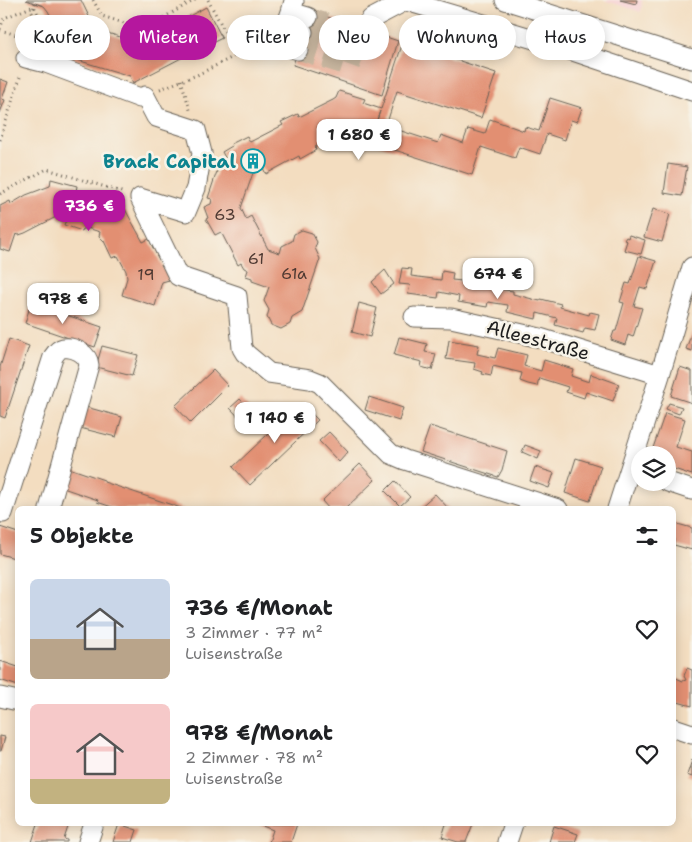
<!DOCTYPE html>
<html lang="de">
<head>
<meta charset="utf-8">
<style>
  :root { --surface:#fff; --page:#f2f2f2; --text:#202124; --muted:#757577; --accent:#b5179e }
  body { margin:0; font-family:"Shantell Sans",sans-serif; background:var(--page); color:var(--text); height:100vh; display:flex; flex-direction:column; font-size:19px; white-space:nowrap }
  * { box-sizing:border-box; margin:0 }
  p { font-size:16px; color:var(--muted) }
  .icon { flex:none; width:28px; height:28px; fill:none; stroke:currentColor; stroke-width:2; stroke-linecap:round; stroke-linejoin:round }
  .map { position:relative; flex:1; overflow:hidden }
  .panel { position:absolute; left:15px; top:506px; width:661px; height:320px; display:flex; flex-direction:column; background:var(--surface); border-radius:8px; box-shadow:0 2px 12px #0003 }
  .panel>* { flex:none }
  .banner { position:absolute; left:15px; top:15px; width:662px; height:45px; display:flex; gap:10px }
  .fabs { position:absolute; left:631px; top:446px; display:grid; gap:10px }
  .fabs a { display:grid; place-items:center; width:45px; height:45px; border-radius:50%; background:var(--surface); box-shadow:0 2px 12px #0003; font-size:25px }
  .price { position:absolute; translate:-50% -42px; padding:0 11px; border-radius:10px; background:#fff; color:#222; font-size:16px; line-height:32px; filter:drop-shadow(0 1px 2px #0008) }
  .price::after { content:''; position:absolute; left:50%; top:30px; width:15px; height:11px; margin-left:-8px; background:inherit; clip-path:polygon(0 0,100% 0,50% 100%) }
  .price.selected { background:var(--accent); color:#fff }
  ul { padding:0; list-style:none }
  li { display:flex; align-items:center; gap:15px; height:125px; padding:0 15px }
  li span { display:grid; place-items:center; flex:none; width:140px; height:100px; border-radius:8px; color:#555 }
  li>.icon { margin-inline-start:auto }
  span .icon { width:60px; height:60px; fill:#fffc; stroke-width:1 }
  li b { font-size:21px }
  h2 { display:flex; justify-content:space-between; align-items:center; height:60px; padding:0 15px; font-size:21px }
  .chip { padding:0 18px; border-radius:22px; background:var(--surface); box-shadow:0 2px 12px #0003; font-size:18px; line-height:45px }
  .chip.selected { background:var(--accent); color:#fff }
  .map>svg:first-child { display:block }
</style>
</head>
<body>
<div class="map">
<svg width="692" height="842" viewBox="0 0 692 842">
  <rect width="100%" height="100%" fill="#f7f3e8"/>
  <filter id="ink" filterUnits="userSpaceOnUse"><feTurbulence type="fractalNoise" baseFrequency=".02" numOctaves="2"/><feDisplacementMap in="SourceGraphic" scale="10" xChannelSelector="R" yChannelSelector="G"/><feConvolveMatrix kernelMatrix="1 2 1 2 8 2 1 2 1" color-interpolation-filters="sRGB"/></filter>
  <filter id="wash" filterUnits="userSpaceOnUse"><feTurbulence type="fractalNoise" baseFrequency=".0096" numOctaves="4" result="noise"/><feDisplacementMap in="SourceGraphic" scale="20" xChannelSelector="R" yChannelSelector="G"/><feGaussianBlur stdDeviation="1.12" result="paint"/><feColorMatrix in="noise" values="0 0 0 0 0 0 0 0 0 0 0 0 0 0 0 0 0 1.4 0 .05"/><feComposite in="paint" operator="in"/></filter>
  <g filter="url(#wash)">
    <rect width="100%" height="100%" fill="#f3ddc0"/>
    <!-- built -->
    <path fill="#f7cfd3" d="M604 0H642L641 12Z"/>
    <g id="blocks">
      <!-- building -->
      <path fill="#e28f72" d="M26 0H81L95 29 136 42 173 24V22L179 19 180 21 206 7 222 38 206 46 207 49 190 57 189 54 133 83 130 76 64 56 67 48 48 11 44 6Z
        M620 0H637L636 4Z
        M310 11 398 41 382 95 293 65Z
        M403 42 496 73 481 118 397 91 386 126 438 143 441 135 463 143 468 129 485 134 490 119 524 131 525 127 539 131 550 98 582 108 577 122 571 120 565 140 547 134 540 154 519 147 515 158 481 147 472 175 370 142 380 111 370 141 353 135V132L348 130 315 147 316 150 300 159 299 156 266 174 263 168 253 173 241 208 246 219 251 216 268 249 280 253 282 246 292 241 294 234 302 230 312 233 317 242 315 248 320 259 302 312 292 318 290 324 281 329 271 325 267 317 269 310 264 301 269 287 252 281V278L246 276 248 270 244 268 241 263 238 265 221 232 215 235 206 219 208 218 204 207 211 204 212 199 208 198 214 180 220 163 224 164 226 159 222 152 232 146 231 144 247 136 250 142 283 125 281 122 298 114 299 117 333 100 336 98 339 91 365 99 363 103 381 109Z
        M0 79 8 82 2 99 5 100 0 113Z
        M668 164 687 167 682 196 664 193Z
        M51 179 77 186 76 191 111 202V204L116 205 121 202 143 242 149 239 169 280 162 282 155 306 122 295 127 278 126 271 118 256 112 258 104 241 99 236 100 232 84 227 82 231 64 225 66 220 60 219 58 216 25 233 19 235 16 234 10 252 0 249V206L10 201 11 204 26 195 50 186Z
        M653 209 670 214 662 242 644 237Z
        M629 235 645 240 641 254 624 250 627 241 624 240 626 237 628 238Z
        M639 256 656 261 647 289 640 287 634 306 642 308 633 337 628 335 625 345 611 340 614 331H616L624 303 620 302 626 283 630 284Z
        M402 268 412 269 411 276 441 280 442 271 453 273 452 280 462 281V283L513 291V294L540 301 541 299 561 304 560 307 589 315 590 312 599 314 595 330 585 328 583 333 555 325 557 318 537 313 536 319 507 312 508 305 488 302 487 307 458 302 459 296 439 292 438 298 408 294 410 285 399 284Z
        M385 270 394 284 381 294 372 282Z
        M31 303 102 327 95 347 25 323Z
        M359 303 377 308 370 337 352 332Z
        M692 332V351L686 349Z
        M399 337 427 344 425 352 436 354 432 370 421 367 422 362 394 355Z
        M9 339 29 346 5 418 0 416V367Z
        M449 340 479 345 477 354 495 358 498 348 527 355 524 366 541 371 544 360 573 369 571 376 589 382 591 374 619 384 613 401 586 392 584 398 566 392 568 387 539 378 537 386 528 384 520 381 522 373 493 366 491 376 482 374 483 372 474 369 475 363 446 359Z
        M102 346 138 355 132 376 96 367Z
        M680 367 692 371V403L671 396Z
        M213 370 228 386 191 423 175 406Z
        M369 397 403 408 399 421 365 410Z
        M240 399 259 419 249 428 230 408Z
        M301 403 318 420 250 485 233 467Z
        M669 403 682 407 679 414 666 409Z
        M86 407 122 417 116 437 80 428Z
        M665 413 685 419 676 447 692 452V475L668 467V455H653V448Z
        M430 426 507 451 502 470 498 477 421 452Z
        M329 432 348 452 339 462 319 441Z
        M525 445 541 451 538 459 522 452Z
        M576 458 601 466 590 501 565 493Z
        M360 464 375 480 345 509H329L322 501Z
        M535 467 554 473 549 488 530 481Z
        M69 468 104 480V482L184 509H118L97 502 98 500 63 488Z
        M395 481 410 497 400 506 385 491Z
        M435 494 449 509H418Z
        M674 523 692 528V550L674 545Z
        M0 527 18 533V559L0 554Z
        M0 661 18 667V686L0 680Z
        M687 668 692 670V706L674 701V677L683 681 686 680 684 676Z
        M0 736 5 737 1 751H0Z
        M692 760V777L687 775Z
        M38 824H69L64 839 67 840V842H32Z
        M119 824 137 830 133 842H113Z
        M257 824H297L291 842H269L273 830Z
        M446 824H473L466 842H458L442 837Z
        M554 826 578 834 575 842H549Z"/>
    </g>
  </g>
  <g filter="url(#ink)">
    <use href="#blocks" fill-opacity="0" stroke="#676055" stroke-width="1"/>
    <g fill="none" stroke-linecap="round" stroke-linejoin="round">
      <!-- minor-tunnel -->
      <path stroke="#c8b69f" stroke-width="19" stroke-dasharray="19 9" stroke-linecap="butt" d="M308 17 362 34 364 29
        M303 32 357 48 361 36
        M298 50 350 67 357 48"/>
      <!-- minor casing -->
      <g stroke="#676055" stroke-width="21">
        <path id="minor" d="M403 0 564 48 692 91
          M505 0 692 59
          M294 1 291 12 308 17
          M291 12 286 26 303 32
          M286 26 280 45 298 50
          M364 29 371 19 405 1
          M26 58 46 63 140 98 145 96 156 117 196 130 202 153 196 188 186 212 140 198
          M140 198 178 276 237 296 242 348 245 353 269 373 310 379 320 383 391 454 405 460 558 509
          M414 317 451 318 501 329 540 338 660 375
          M668 482 692 490
          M617 509 660 375 692 267
          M3 513 53 357C55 354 58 349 63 348 74 346 88 354 89 365L49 509
          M0 697 18 701
          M674 728 692 734
          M88 842 94 824
          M507 842 513 824"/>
      </g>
      <!-- path -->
      <path stroke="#676055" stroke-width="3" stroke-dasharray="1 4" stroke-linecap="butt" d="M93 0 102 16 143 29 195 0
        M208 0 237 54
        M35 3 34 6 53 46 50 45
        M0 29 4 18 34 6 25 37
        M0 30 37 41
        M181 80 190 110
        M160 89 197 75 265 41
        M0 140 21 74
        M0 194 47 169 125 193"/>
      <!-- minor -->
      <use href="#minor" stroke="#fff" stroke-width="19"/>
    </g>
  </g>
  <!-- icons -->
  <defs>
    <g id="building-ring" transform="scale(1.25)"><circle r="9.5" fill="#f7f3e8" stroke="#0f9aa8" stroke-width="1.5"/><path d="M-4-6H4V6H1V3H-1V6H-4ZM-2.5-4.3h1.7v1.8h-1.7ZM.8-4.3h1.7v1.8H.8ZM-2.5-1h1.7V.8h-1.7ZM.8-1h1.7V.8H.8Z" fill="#0f9aa8"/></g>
  </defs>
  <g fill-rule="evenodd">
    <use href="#building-ring" x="253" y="161"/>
  </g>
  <g text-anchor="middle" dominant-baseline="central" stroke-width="5" stroke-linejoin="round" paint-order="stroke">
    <!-- number labels -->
    <g font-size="16" fill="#4e3932">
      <text x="225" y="214">63</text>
      <text x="256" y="258">61</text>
      <text x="294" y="273">61a</text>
      <text x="146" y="274">19</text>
    </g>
    <!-- culture labels -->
    <g font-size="19" font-weight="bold" fill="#0d838f" stroke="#f7f3e8" text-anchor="end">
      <text x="236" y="161">Brack Capital</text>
    </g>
    <!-- street labels -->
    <g font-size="19" fill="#1c1c1c" stroke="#f7f3e8">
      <text transform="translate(538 340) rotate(15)">Alleestraße</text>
    </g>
  </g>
</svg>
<div class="fabs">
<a><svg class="icon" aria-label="layers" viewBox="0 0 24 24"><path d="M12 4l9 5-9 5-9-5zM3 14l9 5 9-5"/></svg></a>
</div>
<b class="price" style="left:359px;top:161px">1 680 €</b>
<b class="price selected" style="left:89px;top:232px">736 €</b>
<b class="price" style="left:498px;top:300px">674 €</b>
<b class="price" style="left:63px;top:325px">978 €</b>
<b class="price" style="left:275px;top:444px">1 140 €</b>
<div class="banner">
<a class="chip">Kaufen</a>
<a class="chip selected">Mieten</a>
<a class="chip">Filter</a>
<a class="chip">Neu</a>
<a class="chip">Wohnung</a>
<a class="chip">Haus</a>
</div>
<section class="panel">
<h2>5 Objekte<svg class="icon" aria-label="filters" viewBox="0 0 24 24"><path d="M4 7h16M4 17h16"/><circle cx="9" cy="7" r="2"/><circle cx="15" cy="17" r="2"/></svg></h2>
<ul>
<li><span style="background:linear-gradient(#c9d6e8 60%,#b9a48a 0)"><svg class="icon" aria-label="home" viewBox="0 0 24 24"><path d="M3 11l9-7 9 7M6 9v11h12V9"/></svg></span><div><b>736 €/Monat</b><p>3 Zimmer · 77 m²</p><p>Luisenstraße</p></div><svg class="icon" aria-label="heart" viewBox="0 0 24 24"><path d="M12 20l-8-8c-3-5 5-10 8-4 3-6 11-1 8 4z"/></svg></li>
<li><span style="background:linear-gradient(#f6c9c9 75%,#c2b280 0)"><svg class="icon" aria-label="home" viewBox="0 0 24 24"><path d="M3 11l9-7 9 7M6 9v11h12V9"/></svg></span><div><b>978 €/Monat</b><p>2 Zimmer · 78 m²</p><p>Luisenstraße</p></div><svg class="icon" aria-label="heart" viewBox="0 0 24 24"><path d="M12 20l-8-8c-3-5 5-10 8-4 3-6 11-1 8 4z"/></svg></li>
</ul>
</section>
</div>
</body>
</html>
